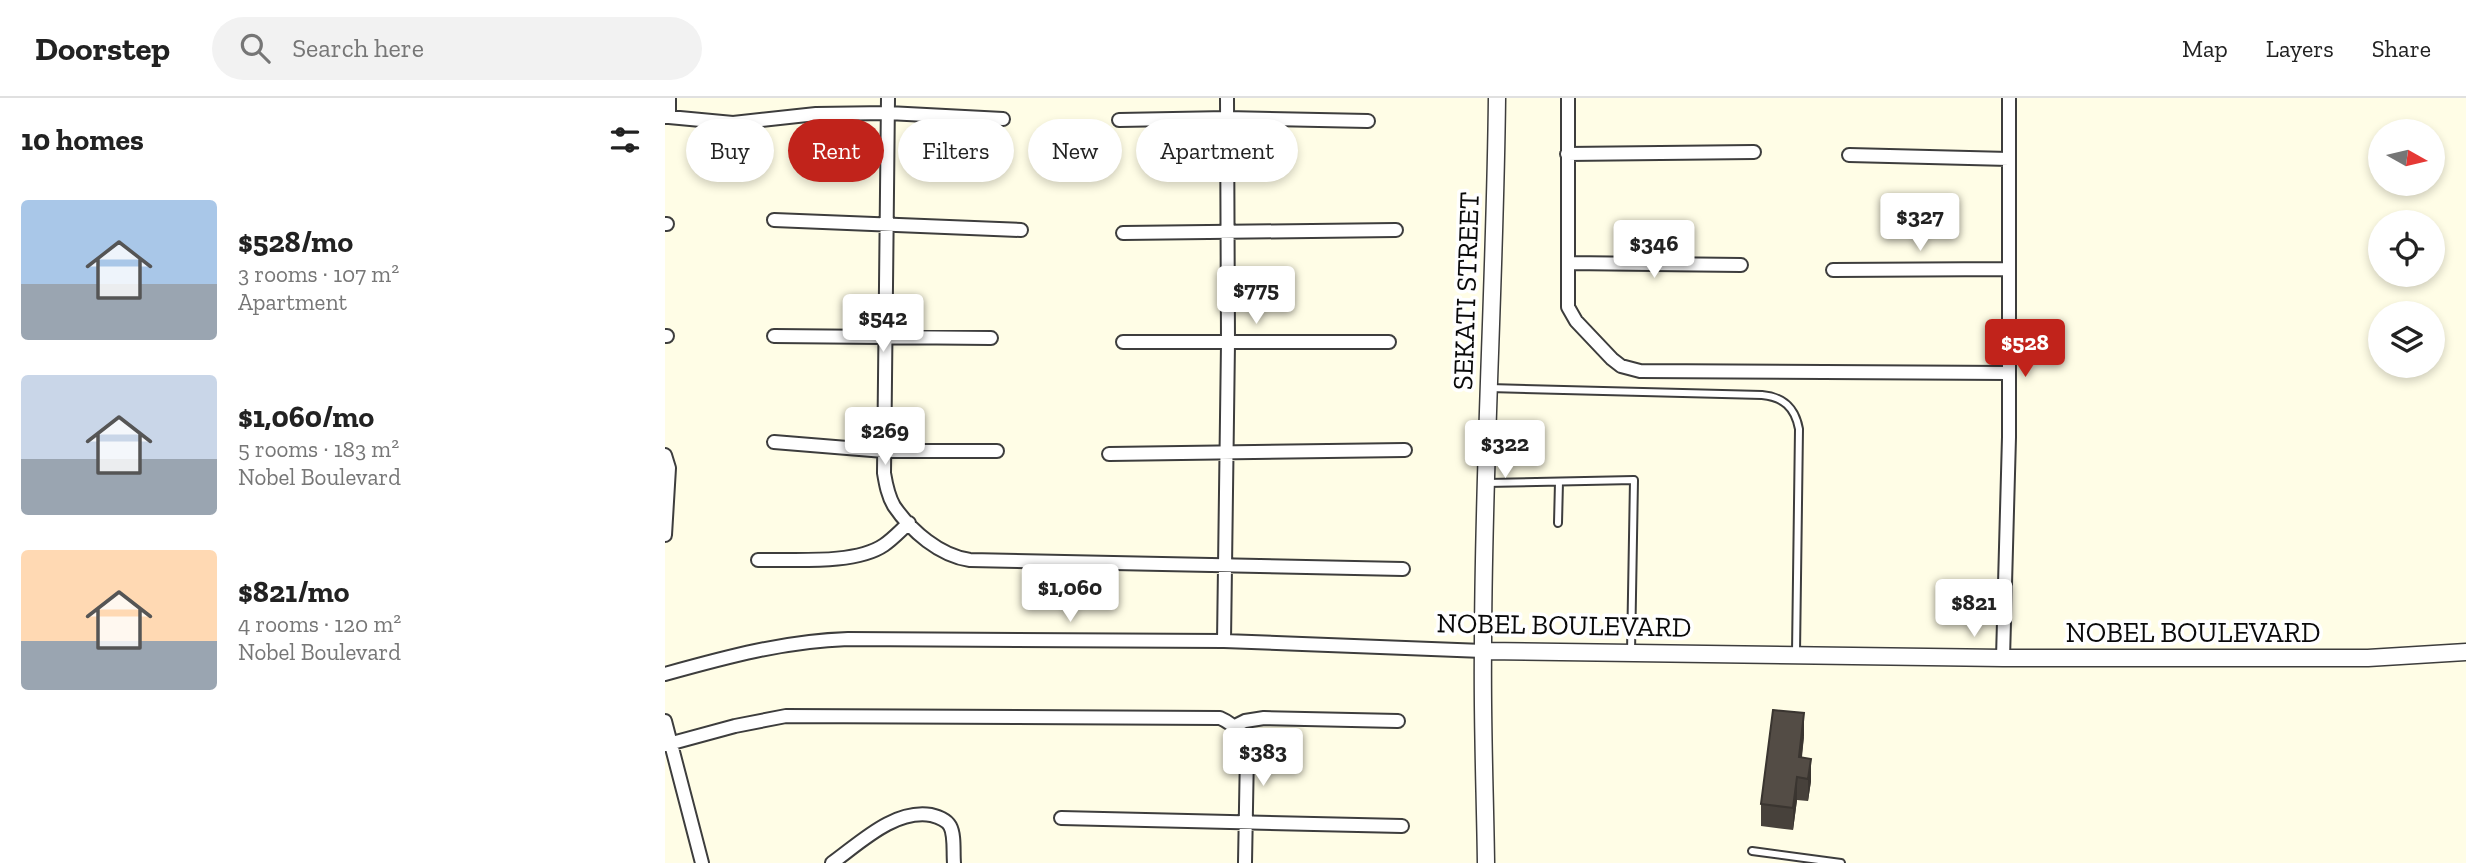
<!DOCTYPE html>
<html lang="en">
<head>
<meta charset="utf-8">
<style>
  :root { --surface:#fff; --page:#f2f2f2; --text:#222; --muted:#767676; --line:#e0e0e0; --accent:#c1231b }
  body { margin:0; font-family:"Zilla Slab",serif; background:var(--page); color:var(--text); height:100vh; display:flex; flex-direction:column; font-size:26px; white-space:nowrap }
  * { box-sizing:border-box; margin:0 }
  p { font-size:23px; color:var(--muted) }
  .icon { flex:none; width:38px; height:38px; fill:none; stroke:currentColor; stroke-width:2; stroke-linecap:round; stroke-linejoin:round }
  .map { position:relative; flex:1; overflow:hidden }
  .drawer { display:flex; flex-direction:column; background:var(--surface); width:665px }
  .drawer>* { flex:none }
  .guide { position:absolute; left:21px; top:21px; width:665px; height:63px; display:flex; gap:14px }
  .needle { width:46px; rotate:98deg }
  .tools { position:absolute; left:1703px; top:21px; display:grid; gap:14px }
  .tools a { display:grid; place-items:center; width:77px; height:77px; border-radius:50%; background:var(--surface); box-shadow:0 4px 10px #0003; font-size:35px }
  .price { position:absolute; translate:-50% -60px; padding:0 16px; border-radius:7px; background:#fff; color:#222; font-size:23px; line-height:46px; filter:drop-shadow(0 2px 4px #0008) }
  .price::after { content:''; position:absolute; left:50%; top:42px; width:21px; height:16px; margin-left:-10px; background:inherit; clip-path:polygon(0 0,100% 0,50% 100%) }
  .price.active { background:var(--accent); color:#fff }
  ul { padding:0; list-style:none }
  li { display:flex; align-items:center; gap:21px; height:175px; padding:0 21px }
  li span { display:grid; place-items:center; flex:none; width:196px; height:140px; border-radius:7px; color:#555 }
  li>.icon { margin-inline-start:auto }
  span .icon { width:84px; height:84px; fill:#fffc; stroke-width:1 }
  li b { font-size:30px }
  h2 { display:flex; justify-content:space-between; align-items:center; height:84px; padding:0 21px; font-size:30px }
  .tag { padding:0 24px; border-radius:32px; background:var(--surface); box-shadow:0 4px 10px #0003; font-size:24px; line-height:63px }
  .tag.active { background:var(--accent); color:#fff }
  header { display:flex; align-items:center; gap:42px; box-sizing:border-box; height:98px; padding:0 35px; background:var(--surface); border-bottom:2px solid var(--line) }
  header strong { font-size:33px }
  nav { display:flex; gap:38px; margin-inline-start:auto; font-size:24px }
  .search { width:490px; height:63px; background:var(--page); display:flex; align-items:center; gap:18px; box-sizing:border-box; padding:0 24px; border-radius:38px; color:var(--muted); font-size:26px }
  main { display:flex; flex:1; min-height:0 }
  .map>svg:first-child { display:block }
</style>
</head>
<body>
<header>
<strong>Doorstep</strong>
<div class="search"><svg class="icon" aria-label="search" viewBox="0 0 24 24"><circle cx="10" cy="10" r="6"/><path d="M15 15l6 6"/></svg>Search here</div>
<nav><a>Map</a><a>Layers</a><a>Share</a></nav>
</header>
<main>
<section class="drawer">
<h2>10 homes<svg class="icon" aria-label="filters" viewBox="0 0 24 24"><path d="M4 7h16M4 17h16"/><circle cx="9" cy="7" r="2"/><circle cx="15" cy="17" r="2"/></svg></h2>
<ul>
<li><span style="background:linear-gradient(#a9c7e8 60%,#9aa5b1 0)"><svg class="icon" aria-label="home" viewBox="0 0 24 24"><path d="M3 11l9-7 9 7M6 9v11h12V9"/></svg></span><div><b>$528/mo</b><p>3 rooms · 107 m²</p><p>Apartment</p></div></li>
<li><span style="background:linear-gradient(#c9d6e8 60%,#9aa5b1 0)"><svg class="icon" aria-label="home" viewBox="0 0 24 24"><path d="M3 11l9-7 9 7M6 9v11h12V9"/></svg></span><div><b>$1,060/mo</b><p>5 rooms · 183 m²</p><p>Nobel Boulevard</p></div></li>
<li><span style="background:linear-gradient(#ffd9b3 65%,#9aa5b1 0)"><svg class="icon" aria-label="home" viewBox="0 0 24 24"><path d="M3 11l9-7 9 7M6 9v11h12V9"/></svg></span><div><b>$821/mo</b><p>4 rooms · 120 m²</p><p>Nobel Boulevard</p></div></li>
</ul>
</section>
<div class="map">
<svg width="1801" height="765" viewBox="0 0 1801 765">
  <rect width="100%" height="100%" fill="#fffde6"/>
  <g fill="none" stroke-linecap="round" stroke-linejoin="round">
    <!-- service casing -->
    <g stroke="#3d3d3d" stroke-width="10">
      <path id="service" d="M824 290 1097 297C1118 299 1130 309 1134 331L1131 555
        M821 385 969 382 966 554
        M893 425 894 384
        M1087 753 1176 765"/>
    </g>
    <!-- minor casing -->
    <g stroke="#3d3d3d" stroke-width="16">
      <path id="minor" d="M223 0 219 375C221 387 223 398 229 408 246 433 275 458 305 462L738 471
        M903 0V209L911 223 947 261 956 268 975 273 1344 275
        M0 19H4V0
        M4 19 68 25 151 16 223 15 338 21
        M454 22 562 20 703 23
        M902 56 1089 54
        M1184 57 1344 61
        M109 122 356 132
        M0 126H2
        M458 135 731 132
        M903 165 1076 167
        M1168 172 1343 171
        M0 238H2
        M109 238 326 240
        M458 244H724
        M109 344 219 353H332
        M444 356 740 352
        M0 357 4 370 0 437
        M93 462C127 461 190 467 219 447 228 441 236 432 244 425
        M559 543 563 245 562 0
        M1338 560 1344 339V0
        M0 576C61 559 120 543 183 541L559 543 818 553
        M0 623 37 765
        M570 628 580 623 599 620 733 623
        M0 647 70 628 121 618 555 620C571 627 577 637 582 654L580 765
        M396 720 737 728
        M167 765C195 745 229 711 266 717 273 719 281 721 285 728 290 737 288 754 289 765"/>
    </g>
    <!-- tertiary casing -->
    <g stroke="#3d3d3d" stroke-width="19">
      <path id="tertiary" d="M818 553 1338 560H1703L1801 554
        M821 765C820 694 817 623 818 552 818 368 830 184 832 0"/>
    </g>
    <!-- service -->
    <use href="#service" stroke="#fff" stroke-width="6"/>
    <!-- minor -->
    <use href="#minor" stroke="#fff" stroke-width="12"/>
    <!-- tertiary -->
    <use href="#tertiary" stroke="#fff" stroke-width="16"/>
  </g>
  <!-- wall -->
  <path fill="#47413b" d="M1139 638 1137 659 1146 683 1143 703 1132 702 1128 732 1096 728V706Z"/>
  <!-- shaded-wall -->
  <path fill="#3a3530" d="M1139 615V638L1134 681V659Z
    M1146 661V683L1143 703V681Z
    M1132 679V702L1128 732V710Z"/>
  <!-- building -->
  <path fill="#534c45" stroke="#3a3530" stroke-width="2" d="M1108 612 1139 615 1134 659 1146 661 1143 681 1132 679 1128 710 1096 706Z"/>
  <g text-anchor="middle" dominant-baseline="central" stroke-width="7" stroke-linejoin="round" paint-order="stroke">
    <!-- street labels -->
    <g font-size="28" fill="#0a0a0a" stroke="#fff">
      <text transform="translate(801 193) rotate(-88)">SEKATI STREET</text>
      <text transform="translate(899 527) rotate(1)">NOBEL BOULEVARD</text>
      <text x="1528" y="534">NOBEL BOULEVARD</text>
    </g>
  </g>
</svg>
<div class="tools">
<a><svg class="needle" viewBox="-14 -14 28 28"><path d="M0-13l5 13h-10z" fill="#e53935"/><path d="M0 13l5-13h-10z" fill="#767676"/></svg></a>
<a><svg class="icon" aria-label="locate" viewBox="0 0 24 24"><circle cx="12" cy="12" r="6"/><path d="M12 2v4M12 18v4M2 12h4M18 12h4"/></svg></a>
<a><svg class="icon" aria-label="layers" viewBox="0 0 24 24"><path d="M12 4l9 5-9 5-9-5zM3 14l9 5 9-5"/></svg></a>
</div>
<b class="price" style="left:1255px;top:155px">$327</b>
<b class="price" style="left:989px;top:182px">$346</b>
<b class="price" style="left:591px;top:228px">$775</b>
<b class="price" style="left:218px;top:256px">$542</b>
<b class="price active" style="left:1360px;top:281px">$528</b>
<b class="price" style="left:220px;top:369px">$269</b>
<b class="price" style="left:840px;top:382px">$322</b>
<b class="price" style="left:405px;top:526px">$1,060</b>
<b class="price" style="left:1309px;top:541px">$821</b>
<b class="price" style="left:598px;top:690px">$383</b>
<div class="guide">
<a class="tag">Buy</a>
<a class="tag active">Rent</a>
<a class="tag">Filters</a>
<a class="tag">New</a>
<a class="tag">Apartment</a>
</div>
</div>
</main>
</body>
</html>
